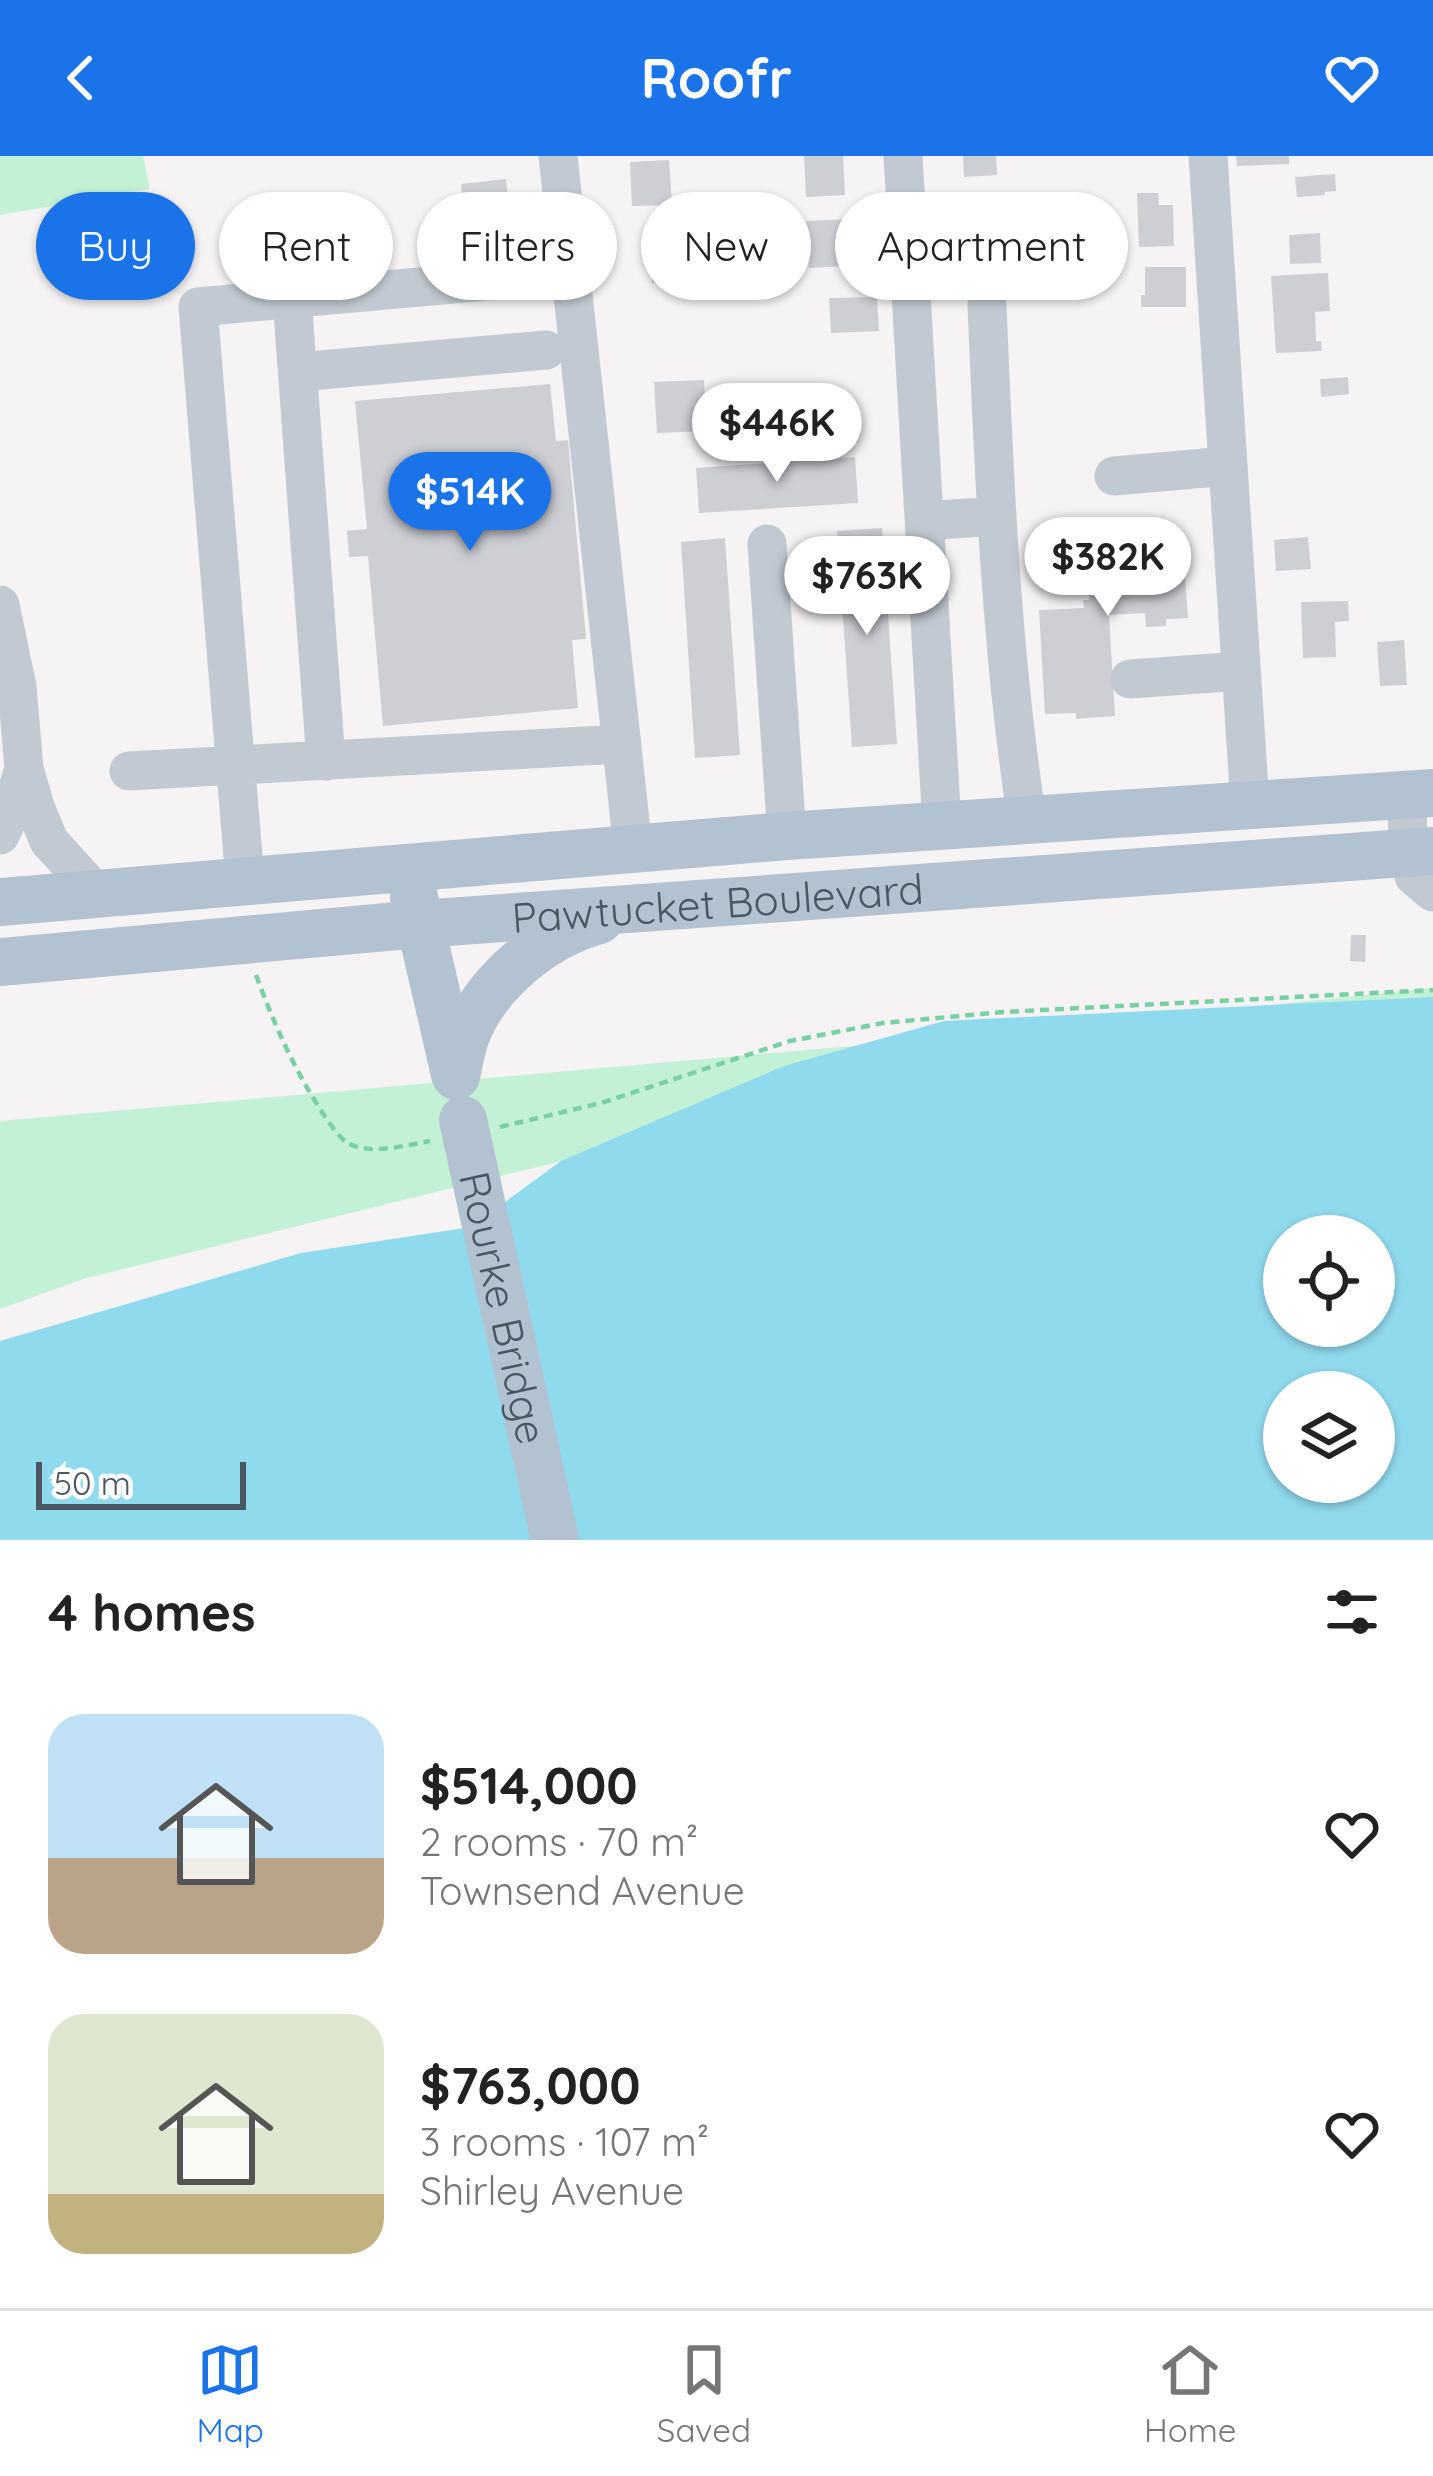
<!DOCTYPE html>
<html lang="en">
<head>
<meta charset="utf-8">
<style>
  :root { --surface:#fff; --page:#f2f2f2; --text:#222; --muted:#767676; --line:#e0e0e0; --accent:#1a73e8 }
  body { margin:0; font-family:Quicksand,sans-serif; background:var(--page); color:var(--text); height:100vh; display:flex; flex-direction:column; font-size:45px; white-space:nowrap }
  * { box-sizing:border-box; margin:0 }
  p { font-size:39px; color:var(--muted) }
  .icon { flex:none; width:66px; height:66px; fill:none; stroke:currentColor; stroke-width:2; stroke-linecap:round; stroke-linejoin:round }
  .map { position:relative; height:1384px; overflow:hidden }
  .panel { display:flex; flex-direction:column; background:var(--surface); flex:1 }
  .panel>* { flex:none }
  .banner { position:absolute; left:36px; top:36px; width:1362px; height:108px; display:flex; gap:24px }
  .buttons { position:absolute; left:1263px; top:1059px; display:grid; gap:24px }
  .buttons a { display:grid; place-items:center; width:132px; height:132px; border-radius:50%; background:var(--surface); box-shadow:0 3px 9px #0004; font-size:60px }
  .scale { position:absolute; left:36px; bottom:30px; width:210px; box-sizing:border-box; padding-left:12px; border:6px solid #4a5661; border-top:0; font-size:33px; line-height:42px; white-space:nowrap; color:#4a5661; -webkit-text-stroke:9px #fff; paint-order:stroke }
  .price { position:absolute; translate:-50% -102px; padding:0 27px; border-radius:42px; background:#fff; color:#222; font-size:39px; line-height:78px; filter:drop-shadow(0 3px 6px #0008) }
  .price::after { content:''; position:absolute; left:50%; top:72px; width:36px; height:27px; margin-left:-18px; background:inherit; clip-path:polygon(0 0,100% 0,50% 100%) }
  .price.active { background:var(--accent); color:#fff }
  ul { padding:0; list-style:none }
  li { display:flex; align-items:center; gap:36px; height:300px; padding:0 48px }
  li span { display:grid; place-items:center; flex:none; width:336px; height:240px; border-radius:36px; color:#555 }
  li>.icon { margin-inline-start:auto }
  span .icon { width:144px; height:144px; fill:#fffc; stroke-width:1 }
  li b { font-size:51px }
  h2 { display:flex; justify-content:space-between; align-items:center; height:144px; padding:0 48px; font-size:51px }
  .pill { padding:0 42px; border-radius:54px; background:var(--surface); box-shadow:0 3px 9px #0004; font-size:42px; line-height:108px }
  .pill.active { background:var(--accent); color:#fff }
  header { display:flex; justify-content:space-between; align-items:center; height:156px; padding:0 48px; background:var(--accent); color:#fff; font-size:54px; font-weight:700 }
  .menu { display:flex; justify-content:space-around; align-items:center; height:168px; border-top:3px solid var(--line); background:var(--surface); font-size:33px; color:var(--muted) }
  .menu a { display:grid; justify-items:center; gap:6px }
  .menu .active { color:var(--accent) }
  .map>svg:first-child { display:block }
</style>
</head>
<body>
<header><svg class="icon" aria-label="back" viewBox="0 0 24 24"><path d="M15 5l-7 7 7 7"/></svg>Roofr<svg class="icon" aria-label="heart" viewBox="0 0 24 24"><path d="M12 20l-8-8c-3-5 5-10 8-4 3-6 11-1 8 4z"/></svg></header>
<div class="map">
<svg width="1433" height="1384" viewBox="0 0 1433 1384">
  <rect width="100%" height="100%" fill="#f5f3f3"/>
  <!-- green -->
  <path fill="#c3f1d5" d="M0 0H143L150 33 0 59Z
    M1433 832V886L679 976 83 1123 0 1153V965L1011 876Z"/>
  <!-- water -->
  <path fill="#90daee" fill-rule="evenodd" d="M1433 841V1384H0V1185L301 1097 471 1071 561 1005 784 910 944 865ZM1284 1080H1374V1170H1284ZM1284 1236H1374V1326H1284Z"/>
  <!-- building -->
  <path fill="#cdcfd5" d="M804 0H843L845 39 806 41Z
    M963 0H996L997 19 964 21Z
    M1236 0H1289V8L1237 10Z
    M669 4 672 49 632 50 630 6Z
    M1335 18 1336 35 1325 36V39L1297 41 1295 21Z
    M506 23 509 59 464 63 461 28Z
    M1137 37H1158L1159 49H1173L1174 90 1139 91Z
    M991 44 994 77 969 79V71L945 72 944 47Z
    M848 63 851 110 809 112 806 65Z
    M686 74 690 124 652 127 648 77Z
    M1320 77 1321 107 1290 108 1289 79Z
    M1145 111H1186V151H1141V139H1145Z
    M1328 117 1330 155 1315 156 1316 185H1321L1322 195 1276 197 1271 120Z
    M877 141 879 175 831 177 829 142Z
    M1348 221 1349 238 1321 241 1320 223Z
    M704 224 706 275 657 277 654 226Z
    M550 228 556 285 568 284 586 483 572 484 578 552 383 570 368 400 349 401 347 375 367 373 355 245Z
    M855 301 858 347 699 357 696 312Z
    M1160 364 1162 394H1167L1168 407 1184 406 1188 462 1166 463V470L1146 471 1145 457 1109 459 1115 560 1076 563V557L1045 558 1039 454 1084 452 1083 444H1089L1088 428H1097V423H1101V411H1104L1102 368Z
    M882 372 897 588 852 591 837 375Z
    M1308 381 1311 413 1276 415 1274 384Z
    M725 382 740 599 695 602 681 386Z
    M1348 445 1349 465 1335 466 1336 501 1303 502 1301 446Z
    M1404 484 1407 529 1380 530 1377 486Z
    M1351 779H1366L1365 806 1350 805Z"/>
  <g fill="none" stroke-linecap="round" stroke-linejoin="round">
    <!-- path -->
    <path stroke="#7ad0a6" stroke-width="4.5" stroke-dasharray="9 6" stroke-linecap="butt" d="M256 819C274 868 294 913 322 956 328 965 337 979 346 986 366 1000 408 989 430 985
      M500 971 601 947 790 885 883 867 1003 856 1433 834"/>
    <!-- minor -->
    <path stroke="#c1cad2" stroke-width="39" d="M558 0 633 693
      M903 0 942 670
      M1208 0 1250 649
      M292 142 326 605
      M987 149C994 321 1001 494 1027 664
      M298 216 546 194
      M1114 320 1228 310
      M925 365 996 360
      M767 388 787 680
      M0 449 17 531 24 612 35 651 49 685 97 738
      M1130 523 1241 515
      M129 615 621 588
      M1406 639 1409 697 1414 720 1433 736
      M0 679 12 653 24 612
      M245 725 198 151 542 120"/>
    <!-- major -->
    <g stroke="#b3c2d1" stroke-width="48">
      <path d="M414 741 455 918"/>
      <path d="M0 746 787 680 1433 637"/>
      <path id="s1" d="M0 806 420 768 1433 695"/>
      <path d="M456 920C459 907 461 894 465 882 485 827 543 779 599 764"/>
    </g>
    <!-- major-bridge -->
    <path stroke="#b3c2d1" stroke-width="48" id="s2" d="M463 964 555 1384"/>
  </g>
  <g text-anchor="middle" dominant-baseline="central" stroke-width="9" stroke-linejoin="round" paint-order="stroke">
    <!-- street labels -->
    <g font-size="42" fill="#4a5661" stroke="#fff">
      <text stroke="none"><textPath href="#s1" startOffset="720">Pawtucket Boulevard</textPath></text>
      <text stroke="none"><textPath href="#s2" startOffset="192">Rourke Bridge</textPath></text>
    </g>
  </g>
</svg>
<div class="buttons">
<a><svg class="icon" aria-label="locate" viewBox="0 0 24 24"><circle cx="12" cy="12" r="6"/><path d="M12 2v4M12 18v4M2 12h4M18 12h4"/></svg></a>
<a><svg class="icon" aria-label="layers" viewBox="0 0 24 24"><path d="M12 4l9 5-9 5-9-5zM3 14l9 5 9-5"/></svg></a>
</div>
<div class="scale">50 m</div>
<b class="price" style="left:777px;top:329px">$446K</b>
<b class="price active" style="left:470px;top:398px">$514K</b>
<b class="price" style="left:1108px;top:463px">$382K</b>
<b class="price" style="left:867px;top:482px">$763K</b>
<div class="banner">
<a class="pill active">Buy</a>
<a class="pill">Rent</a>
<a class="pill">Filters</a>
<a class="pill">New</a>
<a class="pill">Apartment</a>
</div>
</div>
<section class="panel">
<h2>4 homes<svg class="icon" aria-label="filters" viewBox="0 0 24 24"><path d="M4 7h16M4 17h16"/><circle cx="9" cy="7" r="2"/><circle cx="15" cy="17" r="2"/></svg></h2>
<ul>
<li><span style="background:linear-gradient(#bfe0f5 60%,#b9a48a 0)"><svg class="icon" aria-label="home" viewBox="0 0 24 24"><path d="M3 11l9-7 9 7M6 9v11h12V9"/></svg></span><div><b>$514,000</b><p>2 rooms · 70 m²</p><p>Townsend Avenue</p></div><svg class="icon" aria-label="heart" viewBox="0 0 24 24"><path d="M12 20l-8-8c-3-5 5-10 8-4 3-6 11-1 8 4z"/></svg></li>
<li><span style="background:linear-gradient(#dfe7d0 75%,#c2b280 0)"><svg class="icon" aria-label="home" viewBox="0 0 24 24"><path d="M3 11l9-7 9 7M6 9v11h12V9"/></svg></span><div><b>$763,000</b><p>3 rooms · 107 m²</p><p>Shirley Avenue</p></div><svg class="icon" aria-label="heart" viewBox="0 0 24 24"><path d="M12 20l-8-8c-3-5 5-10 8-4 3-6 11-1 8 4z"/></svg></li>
</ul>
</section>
<nav class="menu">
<a class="active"><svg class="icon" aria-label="map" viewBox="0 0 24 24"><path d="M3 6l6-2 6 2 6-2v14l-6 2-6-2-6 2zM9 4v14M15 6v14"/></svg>Map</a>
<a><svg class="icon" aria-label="saved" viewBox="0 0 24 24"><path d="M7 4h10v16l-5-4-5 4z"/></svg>Saved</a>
<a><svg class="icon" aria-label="home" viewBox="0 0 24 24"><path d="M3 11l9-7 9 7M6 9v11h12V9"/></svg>Home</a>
</nav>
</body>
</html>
